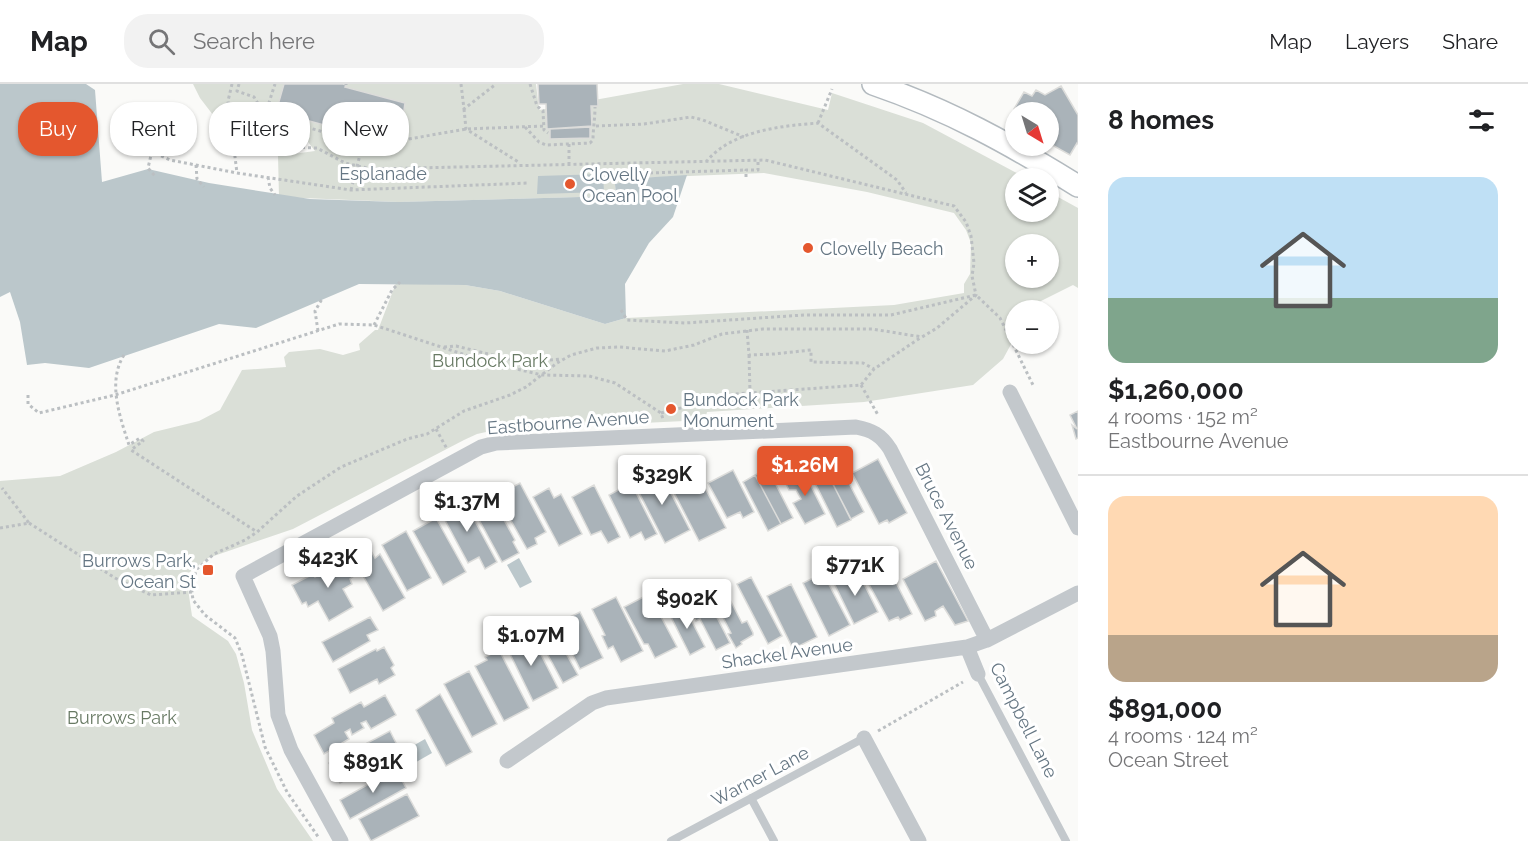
<!DOCTYPE html>
<html lang="en">
<head>
<meta charset="utf-8">
<style>
  :root { --surface:#fff; --page:#f2f2f2; --text:#202124; --muted:#757577; --line:#e0e0e0; --accent:#e4572e }
  body { margin:0; font-family:Raleway,sans-serif; background:var(--page); color:var(--text); height:100vh; display:flex; flex-direction:column; font-size:22px; white-space:nowrap }
  * { box-sizing:border-box; margin:0 }
  p { font-size:20px; color:var(--muted) }
  .icon { flex:none; width:33px; height:33px; fill:none; stroke:currentColor; stroke-width:2; stroke-linecap:round; stroke-linejoin:round }
  .map { position:relative; flex:1; overflow:hidden }
  .side { display:flex; flex-direction:column; background:var(--surface); width:450px }
  .side>* { flex:none }
  .top-card { position:absolute; left:18px; top:18px; width:570px; height:54px; display:flex; gap:12px }
  .needle { width:39px; rotate:142deg }
  .tools { position:absolute; left:1005px; top:18px; display:grid; gap:12px }
  .tools a { display:grid; place-items:center; width:54px; height:54px; border-radius:50%; background:var(--surface); box-shadow:0 2px 4px #0004; font-size:30px }
  .price { position:absolute; translate:-50% -51px; padding:0 14px; border-radius:6px; background:#fff; color:#222; font-size:20px; line-height:39px; filter:drop-shadow(0 2px 3px #0008) }
  .price::after { content:''; position:absolute; left:50%; top:36px; width:18px; height:14px; margin-left:-9px; background:inherit; clip-path:polygon(0 0,100% 0,50% 100%) }
  .price.on { background:var(--accent); color:#fff }
  ul { padding:0; list-style:none }
  li { display:grid; align-content:center; gap:12px; height:318px; padding:0 30px }
  li+li { border-top:2px solid var(--line) }
  li span { display:grid; place-items:center; height:186px; border-radius:18px; color:#555 }
  li>.icon { margin-inline-start:auto }
  span .icon { width:108px; height:108px; fill:#fffc; stroke-width:1 }
  li b { font-size:26px }
  h2 { display:flex; justify-content:space-between; align-items:center; height:72px; padding:0 30px; font-size:26px }
  .chip { padding:0 21px; border-radius:24px; background:var(--surface); box-shadow:0 2px 4px #0004; font-size:21px; line-height:54px }
  .chip.on { background:var(--accent); color:#fff }
  header { display:flex; align-items:center; gap:36px; box-sizing:border-box; height:84px; padding:0 30px; background:var(--surface); border-bottom:2px solid var(--line) }
  header strong { font-size:28px }
  nav { display:flex; gap:33px; margin-inline-start:auto; font-size:21px }
  .search { width:420px; height:54px; background:var(--page); display:flex; align-items:center; gap:15px; box-sizing:border-box; padding:0 21px; border-radius:24px; color:var(--muted); font-size:22px }
  main { display:flex; flex:1; min-height:0 }
  .map>svg:first-child { display:block }
</style>
</head>
<body>
<header>
<strong>Map</strong>
<div class="search"><svg class="icon" aria-label="search" viewBox="0 0 24 24"><circle cx="10" cy="10" r="6"/><path d="M15 15l6 6"/></svg>Search here</div>
<nav><a>Map</a><a>Layers</a><a>Share</a></nav>
</header>
<main>
<div class="map">
<svg width="1078" height="757" viewBox="0 0 1078 757">
  <rect width="100%" height="100%" fill="#fafaf8"/>
  <!-- green -->
  <path fill="#dadfd7" fill-rule="evenodd" d="M193 0H536L539 26 683 0H719L828 26 832 9 923 39 1026 94H1016V128H1048L1049 108 1078 124V204L1073 201 1035 220 1031 226H1016L1015 253 1003 275 973 301 864 318 707 328 705 336 495 346 477 350 464 356 293 445 208 474 186 491 192 532 228 557 236 570 244 599 252 646 277 705 313 757H0V397L60 392 116 368 154 348 199 337 220 326 242 286 286 283 284 273 289 268 320 265 343 271 360 266 359 260 375 246H378L396 199 465 201 500 207 605 240 626 234 894 221 964 209V200L970 190 971 159 966 146 954 129 867 108 764 89 639 94 615 100 616 112 398 118 279 113 278 72 315 67 305 54 260 45 223 44 200 14ZM1016 160H1048V194H1016Z"/>
  <!-- water -->
  <path fill="#bbc7cb" d="M0 0H86L95 6 102 98 148 85 209 99 310 115 398 118 616 112 615 100 639 94 687 91 673 133 649 159 625 200 626 234 605 240 500 207 465 201 359 200 256 244 219 240 89 284 45 279 27 281 20 238 10 208 0 213Z
    M603 90 604 108 537 110 538 92Z
    M519 474 532 498 520 504 507 481Z
    M425 655 432 669 411 681 404 667Z"/>
  <!-- building -->
  <path fill="#aab3b9" stroke="#dcdcda" stroke-width="1.5" d="M284 0H343L346 1 345 3 405 19 403 33 408 35 404 48 399 46 394 60 276 28Z
    M538 0H597L598 22H591L592 42 547 45 546 20H539Z
    M1061 2 1078 31V60L1077 59 1070 71 1052 61 1055 56 1048 53V28H1019L1014 25 1024 8 1032 12 1036 6 1045 11Z
    M590 43V54L550 55V45Z
    M1078 327V354L1076 355 1072 341 1077 345 1070 331Z
    M878 375 907 429 889 439 887 436 879 440 852 389Z
    M837 376 864 428 851 435 824 383Z
    M695 385 726 444 699 457 669 399Z
    M768 385 793 434 781 440 755 391Z
    M659 386 690 446 665 459 634 399Z
    M733 386 754 428 743 434 740 428 727 434 708 399Z
    M803 386 825 430 805 440 793 419 801 415 796 406H789L783 394Z
    M828 390 851 436 837 443 814 397Z
    M755 391 781 440 768 447 743 398Z
    M520 399 546 448 535 454 537 460 527 465 494 407 507 400 509 405Z
    M631 399 657 450 645 456 641 448 630 454 609 411Z
    M485 401 515 456 513 458 519 469 502 478 466 412Z
    M594 401 620 453 608 459 601 447 591 451 572 413Z
    M549 404 554 414 561 410 582 450 559 462 533 413Z
    M462 413 497 478 485 485 479 473 468 479 439 425Z
    M436 434 466 488 443 501 413 447Z
    M406 447 431 494 407 507 382 461Z
    M370 465 375 474 380 470 405 514 383 527 353 474Z
    M343 472 354 492 350 495 352 500 343 505 353 523 329 537 318 517 308 523 306 518 302 520 292 501 313 490 315 493 324 488 322 484Z
    M936 477 968 537 955 541 943 522 935 527 936 532 925 537 903 495Z
    M889 485 912 530 900 536 898 533 889 537 866 495Z
    M845 488 847 493 858 488 878 528 854 540 832 495Z
    M823 489 850 541 829 552 803 499Z
    M751 493 782 552 768 560 737 500Z
    M791 500 817 553 793 565 767 512Z
    M725 506 742 539 747 537 753 549V551L741 558 742 560 736 564 728 550 731 549 713 514 714 511Z
    M649 510 677 563 655 574 648 560H644L624 523Z
    M616 513 643 567 621 578 613 562 608 565 602 552 605 551 592 525Z
    M707 514 730 559 716 566 700 535 696 537 689 523Z
    M684 522 705 563 690 571 669 529Z
    M580 528 603 574 580 585 557 539Z
    M370 533 378 546 367 551 370 557 333 578 322 558Z
    M549 539 578 591 563 599 535 547Z
    M531 551 558 604 533 617 509 568 507 569 502 559 516 552 518 558Z
    M384 563 394 581 391 584 395 591 379 600 377 595 350 609 338 585 376 565 377 567Z
    M499 566 529 624 504 637 475 582 487 576 485 573Z
    M469 587 497 640 472 653 444 600Z
    M440 610 472 668 446 682 416 626Z
    M385 611 396 631 371 645 366 637 361 639 364 644 352 651 350 645 345 648 349 655 324 670 314 651 334 639 332 634 361 618 364 623Z
    M390 647 400 667 340 699 329 679Z
    M396 685 406 704 350 735 340 716Z
    M407 710 419 732 371 757 359 735Z"/>
  <g fill="none" stroke-linecap="round" stroke-linejoin="round">
    <!-- secondary casing -->
    <g stroke="#b3babf" stroke-width="24">
      <path id="secondary" d="M873 0C949 26 1010 60 1078 102"/>
    </g>
    <!-- path -->
    <path stroke="#bbbfc2" stroke-width="3" stroke-dasharray="3 3" stroke-linecap="butt" d="M232 0 228 17 237 89
      M239 0 237 7 254 13 265 31 382 65 397 62 403 56 466 45 544 42
      M461 0 464 25 496 0
      M530 0 537 22 543 27 544 46 548 49
      M346 1V0
      M464 25 466 45 520 79
      M265 31 275 0
      M818 39 832 5
      M596 42 644 40 691 33 703 36 744 53
      M525 43 539 58 546 61 590 59 593 56C593 45 595 35 595 23
      M134 59 170 76 237 89 351 106 529 99
      M569 60V79
      M290 63 317 64 345 79 371 85 765 76 954 122 966 138 971 152 974 179 972 192 976 211 937 244 922 253 872 245H763L722 250 694 261 665 267 619 263 597 264 571 271 557 279 526 303 510 311 464 327 427 350 407 355 341 383 297 412 257 448 245 456 214 470 197 485 191 500 193 516 205 531 235 554 242 571 265 663 287 708 319 754
      M152 67 148 84 155 92
      M706 78C731 47 780 42 818 39L897 96 906 109
      M196 81 197 95 204 103
      M614 90 746 86
      M268 93 270 104 275 111
      M746 93V86H758V77
      M351 106 363 59
      M621 226 627 236 685 239 804 231H891L976 211 1000 234 1033 301
      M374 241 392 206 400 198
      M747 246 749 271 774 270 811 266V278L863 279 874 285
      M318 247 315 227 322 215
      M444 263 456 262 521 278 562 275
      M124 271C107 298 120 333 129 361L140 354 143 357 131 366 257 448
      M749 271 750 308
      M861 301 878 331
      M28 311V320L39 329 115 311 339 240 374 241 487 278 542 291 589 292 615 299 661 329 663 335
      M661 329 685 323 708 312 861 301 874 285 920 254
      M436 345 447 365
      M29 439 115 494 151 511 192 508
      M0 444 29 439 2 404
      M878 647 963 598"/>
    <!-- lane -->
    <path stroke="#c3c8cc" stroke-width="8" d="M978 590 1066 757
      M751 714 774 757
      M671 757 864 654"/>
    <!-- street -->
    <path stroke="#c3c8cc" stroke-width="15" d="M1010 308 1078 444
      M967 563 978 590
      M864 654 919 757
      M507 677 592 619 606 614 967 563 987 556 1078 509
      M341 757 291 666 278 631 273 567 270 552 243 492 481 363 496 359 856 343C872 346 881 351 890 365L987 556"/>
    <!-- secondary -->
    <use href="#secondary" stroke="#fff" stroke-width="21"/>
  </g>
  <!-- markers -->
  <g fill="#e4572e" stroke="#fff" stroke-width="2">
    <circle cx="570" cy="100" r="6"/>
    <circle cx="808" cy="164" r="6"/>
    <circle cx="671" cy="325" r="6"/>
    <rect x="202" y="480" width="12" height="12" rx="3"/>
  </g>
  <g text-anchor="middle" dominant-baseline="central" stroke-width="6" stroke-linejoin="round" paint-order="stroke">
    <!-- street labels -->
    <g font-size="18" fill="#657683" stroke="#fff">
      <text x="383" y="89">Esplanade</text>
      <text transform="translate(568 338) rotate(-4)">Eastbourne Avenue</text>
      <text transform="translate(947 432) rotate(63)">Bruce Avenue</text>
      <text transform="translate(787 569) rotate(-8)">Shackel Avenue</text>
      <text transform="translate(1024 636) rotate(63)">Campbell Lane</text>
      <text transform="translate(760 692) rotate(-28)">Warner Lane</text>
    </g>
    <!-- poi labels -->
    <g font-size="18" fill="#657683" stroke="#fff" text-anchor="start">
      <text x="582" y="90">Clovelly<tspan x="582" dy="21">Ocean Pool</tspan></text>
      <text x="820" y="164">Clovelly Beach</text>
      <text x="683" y="315">Bundock Park<tspan x="683" dy="21">Monument</tspan></text>
      <text x="196" y="476" text-anchor="end">Burrows Park,<tspan x="196" dy="21">Ocean St</tspan></text>
    </g>
    <!-- park labels -->
    <g font-size="18" fill="#687a64" stroke="#fff">
      <text x="490" y="276">Bundock Park</text>
      <text x="122" y="633">Burrows Park</text>
    </g>
  </g>
</svg>
<div class="tools">
<a><svg class="needle" viewBox="-14 -14 28 28"><path d="M0-13l5 13h-10z" fill="#e53935"/><path d="M0 13l5-13h-10z" fill="#757577"/></svg></a>
<a><svg class="icon" aria-label="layers" viewBox="0 0 24 24"><path d="M12 4l9 5-9 5-9-5zM3 14l9 5 9-5"/></svg></a>
<a>+</a>
<a>−</a>
</div>
<b class="price on" style="left:805px;top:413px">$1.26M</b>
<b class="price" style="left:662px;top:422px">$329K</b>
<b class="price" style="left:467px;top:449px">$1.37M</b>
<b class="price" style="left:328px;top:505px">$423K</b>
<b class="price" style="left:855px;top:513px">$771K</b>
<b class="price" style="left:687px;top:546px">$902K</b>
<b class="price" style="left:531px;top:583px">$1.07M</b>
<b class="price" style="left:373px;top:710px">$891K</b>
<div class="top-card">
<a class="chip on">Buy</a>
<a class="chip">Rent</a>
<a class="chip">Filters</a>
<a class="chip">New</a>
</div>
</div>
<section class="side">
<h2>8 homes<svg class="icon" aria-label="filters" viewBox="0 0 24 24"><path d="M4 7h16M4 17h16"/><circle cx="9" cy="7" r="2"/><circle cx="15" cy="17" r="2"/></svg></h2>
<ul>
<li><span style="background:linear-gradient(#bfe0f5 65%,#7fa58c 0)"><svg class="icon" aria-label="home" viewBox="0 0 24 24"><path d="M3 11l9-7 9 7M6 9v11h12V9"/></svg></span><div><b>$1,260,000</b><p>4 rooms · 152 m²</p><p>Eastbourne Avenue</p></div></li>
<li><span style="background:linear-gradient(#ffd9b3 75%,#b9a48a 0)"><svg class="icon" aria-label="home" viewBox="0 0 24 24"><path d="M3 11l9-7 9 7M6 9v11h12V9"/></svg></span><div><b>$891,000</b><p>4 rooms · 124 m²</p><p>Ocean Street</p></div></li>
</ul>
</section>
</main>
</body>
</html>
